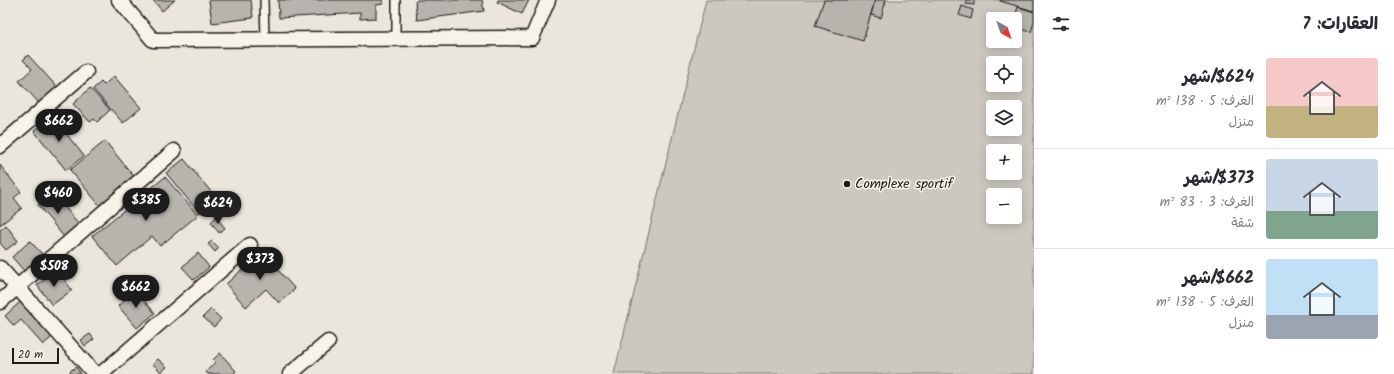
<!DOCTYPE html>
<html lang="ar">
<head>
<meta charset="utf-8">
<style>
  :root { --surface:#fff; --page:#f2f2f3; --text:#2b2b33; --muted:#7c7c81; --line:#e1e1e2; --accent:#1c1c1c }
  body { margin:0; font-family:Kalam,"Playpen Sans Arabic",sans-serif; background:var(--page); color:var(--text); direction:rtl; height:100vh; display:flex; flex-direction:column; font-size:15px; white-space:nowrap }
  * { box-sizing:border-box; margin:0 }
  p { font-size:13px; color:var(--muted) }
  .icon { flex:none; width:22px; height:22px; fill:none; stroke:currentColor; stroke-width:2; stroke-linecap:round; stroke-linejoin:round }
  .map { position:relative; flex:1; overflow:hidden; direction:ltr }
  .details { display:flex; flex-direction:column; background:var(--surface); width:360px }
  .details>* { flex:none }
  .needle { width:26px; rotate:140deg }
  .controls { position:absolute; left:986px; top:12px; display:grid; gap:8px }
  .controls a { display:grid; place-items:center; width:36px; height:36px; border-radius:4px; background:var(--surface); box-shadow:0 2px 10px #0003; font-size:20px }
  .scale { position:absolute; left:12px; bottom:10px; width:47px; box-sizing:border-box; padding-left:4px; border:2px solid #1c1c1c; border-top:0; font-size:11px; line-height:14px; white-space:nowrap; color:#1c1c1c; -webkit-text-stroke:3px #f7f3e8; paint-order:stroke }
  .price { position:absolute; translate:-50% -34px; padding:0 9px; border-radius:14px; background:var(--accent); color:#fff; font-size:13px; line-height:26px; filter:drop-shadow(0 1px 2px #0008) }
  .price::after { content:''; position:absolute; left:50%; top:24px; width:12px; height:9px; margin-left:-6px; background:inherit; clip-path:polygon(0 0,100% 0,50% 100%) }
  .price.active { background:#222; color:#fff }
  ul { padding:0; list-style:none }
  li { display:flex; align-items:center; gap:12px; height:100px; padding:0 16px }
  li+li { border-top:1px solid var(--line) }
  li span { display:grid; place-items:center; flex:none; width:112px; height:80px; border-radius:4px; color:#555 }
  li>.icon { margin-inline-start:auto }
  span .icon { width:48px; height:48px; fill:#fffc; stroke-width:1 }
  li b { font-size:17px }
  h2 { display:flex; justify-content:space-between; align-items:center; height:48px; padding:0 16px; font-size:17px }
  main { display:flex; flex:1; min-height:0 }
  .map>svg:first-child { display:block }
</style>
</head>
<body>
<main>
<section class="details">
<h2>العقارات: 7<svg class="icon" aria-label="filters" viewBox="0 0 24 24"><path d="M4 7h16M4 17h16"/><circle cx="9" cy="7" r="2"/><circle cx="15" cy="17" r="2"/></svg></h2>
<ul>
<li><span style="background:linear-gradient(#f6c9c9 60%,#c2b280 0)"><svg class="icon" aria-label="home" viewBox="0 0 24 24"><path d="M3 11l9-7 9 7M6 9v11h12V9"/></svg></span><div><b>$624/شهر</b><p>الغرف: 5 · 138 m²</p><p>منزل</p></div></li>
<li><span style="background:linear-gradient(#c9d6e8 65%,#7fa58c 0)"><svg class="icon" aria-label="home" viewBox="0 0 24 24"><path d="M3 11l9-7 9 7M6 9v11h12V9"/></svg></span><div><b>$373/شهر</b><p>الغرف: 3 · 83 m²</p><p>شقة</p></div></li>
<li><span style="background:linear-gradient(#bfe0f5 70%,#9aa5b1 0)"><svg class="icon" aria-label="home" viewBox="0 0 24 24"><path d="M3 11l9-7 9 7M6 9v11h12V9"/></svg></span><div><b>$662/شهر</b><p>الغرف: 5 · 138 m²</p><p>منزل</p></div></li>
</ul>
</section>
<div class="map">
<svg width="1034" height="374" viewBox="0 0 1034 374">
  <rect width="100%" height="100%" fill="#eae6dc"/>
  <filter id="ink" filterUnits="userSpaceOnUse"><feTurbulence type="fractalNoise" baseFrequency=".025" numOctaves="2"/><feDisplacementMap in="SourceGraphic" scale="8" xChannelSelector="R" yChannelSelector="G"/><feConvolveMatrix kernelMatrix="1 2 1 2 8 2 1 2 1" color-interpolation-filters="sRGB"/></filter>
  <g filter="url(#ink)">
    <!-- green -->
    <path fill="#ccc8c0" stroke="#74726e" fill-rule="evenodd" d="M706 0H1034V374H614ZM993 19H1015V41H993ZM993 63H1015V85H993ZM993 107H1015V129H993ZM993 151H1015V173H993ZM993 195H1015V217H993Z"/>
    <!-- building -->
    <path fill="#b6b4ac" stroke="#1c1c1c" d="M153 0H175L162 11Z
      M209 0H251L253 18 212 23Z
      M278 0H383V4L376 5V18L360 19V13L279 18Z
      M417 0H482L484 11 417 20 415 2Z
      M498 0H529L522 14 497 2Z
      M824 0H875L863 41 815 26Z
      M875 0H886L881 18 871 15Z
      M966 0H974V5L966 4Z
      M1000 0H1034V11L1000 1Z
      M962 6 973 10 971 19 959 15Z
      M1018 7 1034 12V22L1031 32 1015 27 1014 19Z
      M28 55 57 87 39 103 19 81 32 69 23 60Z
      M114 76 141 108 123 123 93 89 101 82 104 85Z
      M90 88 110 110 97 122 94 119 90 122 73 104Z
      M52 116 84 156 66 170 34 131Z
      M105 141 136 179 102 208 70 170Z
      M184 159 217 199 199 213 166 173Z
      M0 165 21 192 14 198 22 208 0 225Z
      M165 177 198 215 160 246 152 236 117 266 92 236Z
      M52 192 79 224 64 237 38 205Z
      M216 217 225 228 219 233 211 222Z
      M6 225 18 241 6 250 0 243V230Z
      M30 241 42 254 24 271 12 257Z
      M212 241 219 248 215 252 208 244Z
      M262 252 295 289 279 303 266 289 246 307 226 284Z
      M198 253 209 267 194 280 182 267Z
      M57 270 72 290 52 305 37 285Z
      M135 290 155 313 137 328 118 306Z
      M21 301 52 337 43 345 21 320 14 326 5 316Z
      M211 309 221 319 214 327 203 317Z
      M90 334 94 339 85 346 81 340Z
      M220 353 236 371 233 374H208L206 372 215 362 213 360Z
      M158 359 167 367 161 372 153 364Z
      M76 367 81 374H71L70 371Z"/>
    <g fill="none" stroke-linecap="round" stroke-linejoin="round">
      <!-- service casing -->
      <g stroke="#1c1c1c" stroke-width="10">
        <path id="service" d="M264 0 265 39
          M396 0V39"/>
      </g>
      <!-- minor casing -->
      <g stroke="#1c1c1c" stroke-width="17">
        <path id="minor" d="M119 0 153 40 532 38 548 0
          M0 146 86 72
          M0 268 95 374
          M0 302 174 151
          M101 374 250 245
          M290 374 328 342"/>
      </g>
      <!-- service -->
      <use href="#service" stroke="#f7f3e8" stroke-width="7"/>
      <!-- minor -->
      <use href="#minor" stroke="#f7f3e8" stroke-width="14"/>
    </g>
  </g>
  <!-- markers -->
  <circle fill="#1c1c1c" stroke="#f7f3e8" stroke-width="1.5" cx="847" cy="184" r="4"/>
  <g text-anchor="middle" dominant-baseline="central" stroke-width="3" stroke-linejoin="round" paint-order="stroke">
    <!-- poi labels -->
    <g font-size="14" fill="#1c1c1c" stroke="#f7f3e8" text-anchor="start">
      <text x="855" y="184">Complexe sportif</text>
    </g>
  </g>
</svg>
<div class="controls">
<a><svg class="needle" viewBox="-14 -14 28 28"><path d="M0-13l5 13h-10z" fill="#e53935"/><path d="M0 13l5-13h-10z" fill="#7c7c81"/></svg></a>
<a><svg class="icon" aria-label="locate" viewBox="0 0 24 24"><circle cx="12" cy="12" r="6"/><path d="M12 2v4M12 18v4M2 12h4M18 12h4"/></svg></a>
<a><svg class="icon" aria-label="layers" viewBox="0 0 24 24"><path d="M12 4l9 5-9 5-9-5zM3 14l9 5 9-5"/></svg></a>
<a>+</a>
<a>−</a>
</div>
<div class="scale">20 m</div>
<b class="price" style="left:59px;top:143px">$662</b>
<b class="price" style="left:58px;top:215px">$460</b>
<b class="price" style="left:146px;top:222px">$385</b>
<b class="price active" style="left:218px;top:225px">$624</b>
<b class="price" style="left:260px;top:281px">$373</b>
<b class="price" style="left:54px;top:288px">$508</b>
<b class="price" style="left:136px;top:309px">$662</b>
</div>
</main>
</body>
</html>
